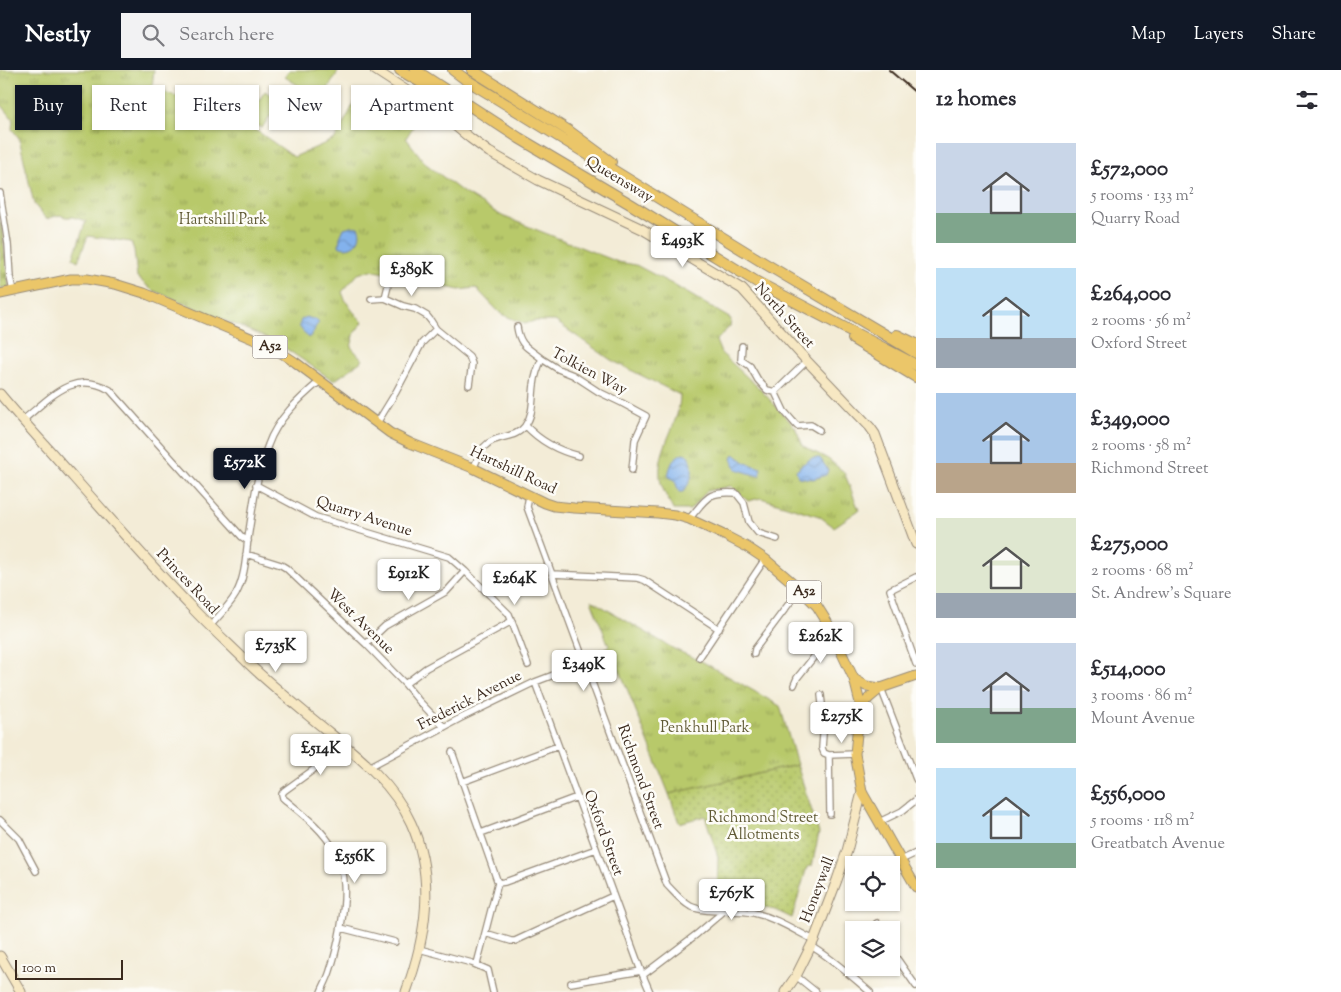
<!DOCTYPE html>
<html lang="en">
<head>
<meta charset="utf-8">
<style>
  :root { --surface:#fff; --page:#f2f2f3; --text:#2b2b33; --muted:#7c7c81; --accent:#111827 }
  body { margin:0; font-family:"Sorts Mill Goudy",serif; background:var(--page); color:var(--text); height:100vh; display:flex; flex-direction:column; font-size:19px; white-space:nowrap }
  * { box-sizing:border-box; margin:0 }
  p { font-size:16px; color:var(--muted) }
  .icon { flex:none; width:28px; height:28px; fill:none; stroke:currentColor; stroke-width:2; stroke-linecap:round; stroke-linejoin:round }
  .map { position:relative; flex:1; overflow:hidden }
  .drawer { display:flex; flex-direction:column; background:var(--surface); width:425px }
  .drawer>* { flex:none }
  .banner { position:absolute; left:15px; top:15px; width:475px; height:45px; display:flex; gap:10px }
  .fabs { position:absolute; left:845px; top:786px; display:grid; gap:10px }
  .fabs a { display:grid; place-items:center; width:55px; height:55px; border-radius:0px; background:var(--surface); box-shadow:0 1px 4px #0004; font-size:25px }
  .scale { position:absolute; left:15px; bottom:12px; width:108px; box-sizing:border-box; padding-left:5px; border:2px solid #3b2a1e; border-top:0; font-size:14px; line-height:18px; white-space:nowrap; color:#3b2a1e; -webkit-text-stroke:4px #fdfcf7; paint-order:stroke }
  .price { position:absolute; translate:-50% -42px; padding:0 11px; border-radius:5px; background:#fff; color:#222; font-size:16px; line-height:32px; filter:drop-shadow(0 1px 2px #0008) }
  .price::after { content:''; position:absolute; left:50%; top:30px; width:15px; height:11px; margin-left:-8px; background:inherit; clip-path:polygon(0 0,100% 0,50% 100%) }
  .price.current { background:var(--accent); color:#fff }
  ul { padding:0; list-style:none }
  li { display:flex; align-items:center; gap:15px; height:125px; padding:0 20px }
  li span { display:grid; place-items:center; flex:none; width:140px; height:100px; border-radius:0px; color:#555 }
  li>.icon { margin-inline-start:auto }
  span .icon { width:60px; height:60px; fill:#fffc; stroke-width:1 }
  li b { font-size:21px }
  h2 { display:flex; justify-content:space-between; align-items:center; height:60px; padding:0 20px; font-size:21px }
  .pill { padding:0 18px; border-radius:0px; background:var(--surface); box-shadow:0 1px 4px #0004; font-size:18px; line-height:45px }
  .pill.current { background:var(--accent); color:#fff }
  header { display:flex; align-items:center; gap:30px; box-sizing:border-box; height:70px; padding:0 25px; background:var(--accent); color:#fff }
  header strong { font-size:24px }
  nav { display:flex; gap:28px; margin-inline-start:auto; font-size:18px }
  .search { width:350px; height:45px; background:var(--page); display:flex; align-items:center; gap:12px; box-sizing:border-box; padding:0 18px; border-radius:0px; color:var(--muted); font-size:19px }
  main { display:flex; flex:1; min-height:0 }
  .map>svg:first-child { display:block }
</style>
</head>
<body>
<header>
<strong>Nestly</strong>
<div class="search"><svg class="icon" aria-label="search" viewBox="0 0 24 24"><circle cx="10" cy="10" r="6"/><path d="M15 15l6 6"/></svg>Search here</div>
<nav><a>Map</a><a>Layers</a><a>Share</a></nav>
</header>
<main>
<div class="map">
<svg width="916" height="922" viewBox="0 0 916 922">
  <defs>
    <pattern id="cemetery-stones" width="16" height="16" patternUnits="userSpaceOnUse" patternTransform="scale(1.25)"><rect width="16" height="16" fill="#b8c96b"/><path d="M2 7V4a2 2 0 0 1 4 0v3zM10 15v-3a2 2 0 0 1 4 0v3z" fill="#97a357"/></pattern>
    <pattern id="park-tufts" width="24" height="20" patternUnits="userSpaceOnUse" patternTransform="scale(1.25)"><rect width="24" height="20" fill="#b8c96b"/><path d="M3 7l-1-3M5 7V3M7 7l1-3M15 17l-1-3M17 17v-4M19 17l1-3" fill="none" stroke="#97a357"/></pattern>
    <pattern id="garden-dots" width="8" height="8" patternUnits="userSpaceOnUse" patternTransform="scale(1.25)"><rect width="8" height="8" fill="#b8c96b"/><path d="M2 2h.1M6 6h.1" fill="none" stroke="#97a357" stroke-width="1.8" stroke-linecap="round"/></pattern>
    <pattern id="water-waves" width="16" height="10" patternUnits="userSpaceOnUse" patternTransform="scale(1.25)"><rect width="16" height="10" fill="#83b2ed"/><path d="M0 5q4-4 8 0t8 0" fill="none" stroke="#6c91bf"/></pattern>
  </defs>
  <rect width="100%" height="100%" fill="#fdfcf7"/>
  <filter id="ink" filterUnits="userSpaceOnUse"><feTurbulence type="fractalNoise" baseFrequency=".02" numOctaves="2"/><feDisplacementMap in="SourceGraphic" scale="10" xChannelSelector="R" yChannelSelector="G"/><feConvolveMatrix kernelMatrix="1 2 1 2 8 2 1 2 1" color-interpolation-filters="sRGB"/></filter>
  <filter id="wash" filterUnits="userSpaceOnUse"><feTurbulence type="fractalNoise" baseFrequency=".0096" numOctaves="4" result="noise"/><feDisplacementMap in="SourceGraphic" scale="20" xChannelSelector="R" yChannelSelector="G"/><feGaussianBlur stdDeviation="1.12" result="paint"/><feColorMatrix in="noise" values="0 0 0 0 0 0 0 0 0 0 0 0 0 0 0 0 0 1.4 0 .05"/><feComposite in="paint" operator="in"/></filter>
  <g filter="url(#wash)">
    <rect width="100%" height="100%" fill="#f3ecd7"/>
    <!-- grass -->
    <path fill="#b8c96b" stroke="#7a7a44" d="M289 0H335L338 2 321 30 285 7Z
      M265 21 282 32 272 47 270 46 262 58 247 49Z"/>
    <!-- cemetery -->
    <path fill="url(#cemetery-stones)" stroke="#7a7a44" d="M0 152H1L9 217 0 218Z"/>
    <!-- park -->
    <path fill="url(#park-tufts)" stroke="#7a7a44" d="M0 0H154L152 17 239 50 260 63 294 87 335 69 358 26 413 57 406 68 426 94 464 123 502 146 618 192 636 195 672 214 731 249 730 256 716 271 721 283 759 318 795 357 803 376 828 389 844 402 859 440 834 457 819 446 761 428 748 431 731 416 707 421 690 440H673C669 431 660 416 660 407 657 378 680 354 680 325L611 290 555 251H534L525 254 501 244 476 218 459 220 371 200 358 204 342 222C346 234 354 243 363 252L355 262 351 277 363 290 334 311 279 274 255 263 152 220 137 207 134 180 131 172 88 166 78 191 73 188 86 151 73 147H65L60 145 46 149 34 134 19 68 12 59 13 49 0 33Z
      M591 530 674 579 703 592 780 636 797 695 669 724 614 586 593 594 590 585 609 576Z"/>
    <!-- garden -->
    <path fill="url(#garden-dots)" stroke="#7a7a44" d="M797 695 819 763 812 796 807 797 792 848 775 840 746 834 717 833 718 787 705 746 679 753 669 724Z"/>
    <!-- water -->
    <path fill="url(#water-waves)" stroke="#5f6e86" d="M351 156 358 157C365 169 351 183 339 176L340 167 344 158Z
      M306 247 316 250 319 253C313 257 316 263 308 268L299 256 301 250Z
      M684 383 688 385C695 400 693 409 683 422H679L675 411 668 406C670 396 673 386 684 383Z
      M734 384 746 393 761 398 760 406 755 405 736 399 732 388Z
      M812 388H820L828 400 826 405 813 409 798 407 796 400 799 399 800 396Z"/>
  </g>
  <g filter="url(#ink)">
    <g fill="none" stroke-linecap="round" stroke-linejoin="round">
      <!-- street casing -->
      <g stroke="#978b7a" stroke-width="8">
        <path id="street" d="M0 123 8 174 10 207 13 221
          M385 228 388 216
          M371 229 385 228 403 236 415 239 427 246 431 251 436 259 469 286 472 294 469 315
          M517 257C520 277 528 277 542 289
          M742 276 741 290 750 296 758 310 767 320 775 322
          M775 322 784 341 797 356 811 355 819 360
          M775 322 807 291
          M22 351C50 328 73 299 110 320L242 467 248 471
          M377 353 396 322 422 273 436 259
          M526 356C540 371 559 381 579 386
          M473 398C477 392 479 383 484 377 495 364 515 370 525 356 534 344 532 329 534 315 535 305 538 297 542 289L558 299 573 305 599 322 622 333 646 346 635 370 632 400
          M256 415 316 447 449 487 465 501 509 544 528 595
          M529 426 527 437 667 815C674 822 681 831 690 836 706 844 736 839 754 843 776 848 794 860 814 870
          M689 449C707 428 707 421 736 423L744 433 749 452 758 463 777 469
          M246 484 281 495 286 498 366 574 405 614 419 631 444 657
          M552 504 637 508 644 510 719 559
          M916 507 890 520 916 594
          M210 556C219 546 229 536 236 524 245 508 246 486 248 468 253 437 256 405 268 375 277 349 300 328 320 311
          M366 574 385 556 447 521 465 501
          M754 584 755 579 800 519
          M699 588 765 489
          M535 612 641 901 650 922
          M405 614 426 598 512 551
          M794 615 797 608 833 563
          M881 618 916 709
          M821 625 824 651 822 678 824 683 829 685 830 744
          M452 682 498 813 477 894
          M829 685 855 684
          M369 697 459 649 535 612 585 593
          M462 712 558 676
          M0 750 19 769 36 801
          M879 752 902 741 916 730
          M481 763 577 727
          M901 790 916 783
          M498 813 505 812 596 779
          M877 853 880 860
          M341 858 395 872
          M485 863 511 871H515L613 826
          M811 876C832 888 851 906 870 922
          M419 879 472 893 488 900 493 922
          M891 880 916 916
          M643 905 697 864 724 841
          M796 906 816 922
          M571 913 641 901
          M321 922C324 915 328 908 330 901 338 877 346 838 344 813 344 802 339 790 334 780 323 759 301 743 283 728L282 724 284 721 313 700 342 673"/>
      </g>
      <!-- secondary casing -->
      <g stroke="#978b7a" stroke-width="11">
        <path id="secondary" d="M375 0 435 39 470 68 489 82 538 110 642 159 742 219 807 291 870 357 875 364 916 474
          M0 324C24 353 50 380 74 408 114 453 153 498 194 540 212 559 231 576 249 594 272 616 296 635 320 655 354 683 392 711 411 753 436 808 426 867 406 922
          M0 886 21 922
          M785 922 796 906 814 870 837 810 847 781 862 722"/>
      </g>
      <!-- primary casing -->
      <g stroke="#978b7a" stroke-width="11">
        <path id="primary" d="M0 224 71 209H87L115 214 144 223 272 277 295 292 390 363 410 373 473 398 545 433 554 436 574 438 658 443 675 445 689 449 726 466 747 477 765 489 800 519 817 536 827 552 854 609 860 633 855 684 862 722 916 817
          M854 609 866 616 881 618
          M860 639 869 628 881 618 916 606"/>
      </g>
      <!-- highway casing -->
      <g stroke="#978b7a" stroke-width="12">
        <path id="highway" d="M400 0 442 25
          M415 0 519 68 632 135 757 212 916 295
          M453 0 465 9 522 44 764 193 916 283
          M472 0 569 61 611 92
          M897 265 916 274
          M853 269 916 307"/>
      </g>
      <!-- street -->
      <use href="#street" stroke="#fff" stroke-width="5.5"/>
      <!-- secondary -->
      <use href="#secondary" stroke="#f7e8c3" stroke-width="9"/>
      <!-- primary -->
      <use href="#primary" stroke="#ebc669" stroke-width="9"/>
      <!-- highway -->
      <use href="#highway" stroke="#ebc669" stroke-width="10"/>
      <!-- rail -->
      <path stroke="#3b2a1e" stroke-width="2" d="M889 0 916 23"/>
    </g>
  </g>
  <g text-anchor="middle" dominant-baseline="central" stroke-width="5" stroke-linejoin="round" paint-order="stroke">
    <!-- shield labels -->
    <g fill="#fdfcf7" stroke="#75695f" stroke-width="1">
      <rect x="252.5" y="265.5" width="35" height="23" rx="4"/>
      <rect x="786.5" y="510.5" width="35" height="23" rx="4"/>
    </g>
    <g font-size="14" font-weight="bold" fill="#3b2a1e">
      <text x="270" y="277">A52</text>
      <text x="804" y="522">A52</text>
    </g>
    <!-- street labels -->
    <g font-size="15" fill="#3b2a1e" stroke="#fdfcf7">
      <text transform="translate(619 110) rotate(31)">Queensway</text>
      <text transform="translate(784 246) rotate(48)">North Street</text>
      <text transform="translate(589 302) rotate(28)">Tolkien Way</text>
      <text transform="translate(513 401) rotate(25)">Hartshill Road</text>
      <text transform="translate(364 447) rotate(18)">Quarry Avenue</text>
      <text transform="translate(187 512) rotate(47)">Princes Road</text>
      <text transform="translate(360 552) rotate(44)">West Avenue</text>
      <text transform="translate(470 631) rotate(-27)">Frederick Avenue</text>
      <text transform="translate(640 707) rotate(70)">Richmond Street</text>
      <text transform="translate(603 763) rotate(70)">Oxford Street</text>
      <text transform="translate(818 820) rotate(-69)">Honeywall</text>
    </g>
    <!-- park labels -->
    <g font-size="15" fill="#605a35" stroke="#fdfcf7">
      <text x="223" y="150">Hartshill Park</text>
      <text x="705" y="658">Penkhull Park</text>
      <text x="763" y="748">Richmond Street<tspan x="763" dy="17">Allotments</tspan></text>
    </g>
  </g>
</svg>
<div class="fabs">
<a><svg class="icon" aria-label="locate" viewBox="0 0 24 24"><circle cx="12" cy="12" r="6"/><path d="M12 2v4M12 18v4M2 12h4M18 12h4"/></svg></a>
<a><svg class="icon" aria-label="layers" viewBox="0 0 24 24"><path d="M12 4l9 5-9 5-9-5zM3 14l9 5 9-5"/></svg></a>
</div>
<div class="scale">100 m</div>
<b class="price" style="left:683px;top:198px">£493K</b>
<b class="price" style="left:412px;top:227px">£389K</b>
<b class="price current" style="left:245px;top:420px">£572K</b>
<b class="price" style="left:409px;top:531px">£912K</b>
<b class="price" style="left:515px;top:536px">£264K</b>
<b class="price" style="left:821px;top:594px">£262K</b>
<b class="price" style="left:276px;top:603px">£735K</b>
<b class="price" style="left:584px;top:622px">£349K</b>
<b class="price" style="left:842px;top:674px">£275K</b>
<b class="price" style="left:321px;top:706px">£514K</b>
<b class="price" style="left:355px;top:814px">£556K</b>
<b class="price" style="left:732px;top:851px">£767K</b>
<div class="banner">
<a class="pill current">Buy</a>
<a class="pill">Rent</a>
<a class="pill">Filters</a>
<a class="pill">New</a>
<a class="pill">Apartment</a>
</div>
</div>
<section class="drawer">
<h2>12 homes<svg class="icon" aria-label="filters" viewBox="0 0 24 24"><path d="M4 7h16M4 17h16"/><circle cx="9" cy="7" r="2"/><circle cx="15" cy="17" r="2"/></svg></h2>
<ul>
<li><span style="background:linear-gradient(#c9d6e8 70%,#7fa58c 0)"><svg class="icon" aria-label="home" viewBox="0 0 24 24"><path d="M3 11l9-7 9 7M6 9v11h12V9"/></svg></span><div><b>£572,000</b><p>5 rooms · 133 m²</p><p>Quarry Road</p></div></li>
<li><span style="background:linear-gradient(#bfe0f5 70%,#9aa5b1 0)"><svg class="icon" aria-label="home" viewBox="0 0 24 24"><path d="M3 11l9-7 9 7M6 9v11h12V9"/></svg></span><div><b>£264,000</b><p>2 rooms · 56 m²</p><p>Oxford Street</p></div></li>
<li><span style="background:linear-gradient(#a9c7e8 70%,#b9a48a 0)"><svg class="icon" aria-label="home" viewBox="0 0 24 24"><path d="M3 11l9-7 9 7M6 9v11h12V9"/></svg></span><div><b>£349,000</b><p>2 rooms · 58 m²</p><p>Richmond Street</p></div></li>
<li><span style="background:linear-gradient(#dfe7d0 75%,#9aa5b1 0)"><svg class="icon" aria-label="home" viewBox="0 0 24 24"><path d="M3 11l9-7 9 7M6 9v11h12V9"/></svg></span><div><b>£275,000</b><p>2 rooms · 68 m²</p><p>St. Andrew's Square</p></div></li>
<li><span style="background:linear-gradient(#c9d6e8 65%,#7fa58c 0)"><svg class="icon" aria-label="home" viewBox="0 0 24 24"><path d="M3 11l9-7 9 7M6 9v11h12V9"/></svg></span><div><b>£514,000</b><p>3 rooms · 86 m²</p><p>Mount Avenue</p></div></li>
<li><span style="background:linear-gradient(#bfe0f5 75%,#7fa58c 0)"><svg class="icon" aria-label="home" viewBox="0 0 24 24"><path d="M3 11l9-7 9 7M6 9v11h12V9"/></svg></span><div><b>£556,000</b><p>5 rooms · 118 m²</p><p>Greatbatch Avenue</p></div></li>
</ul>
</section>
</main>
</body>
</html>
